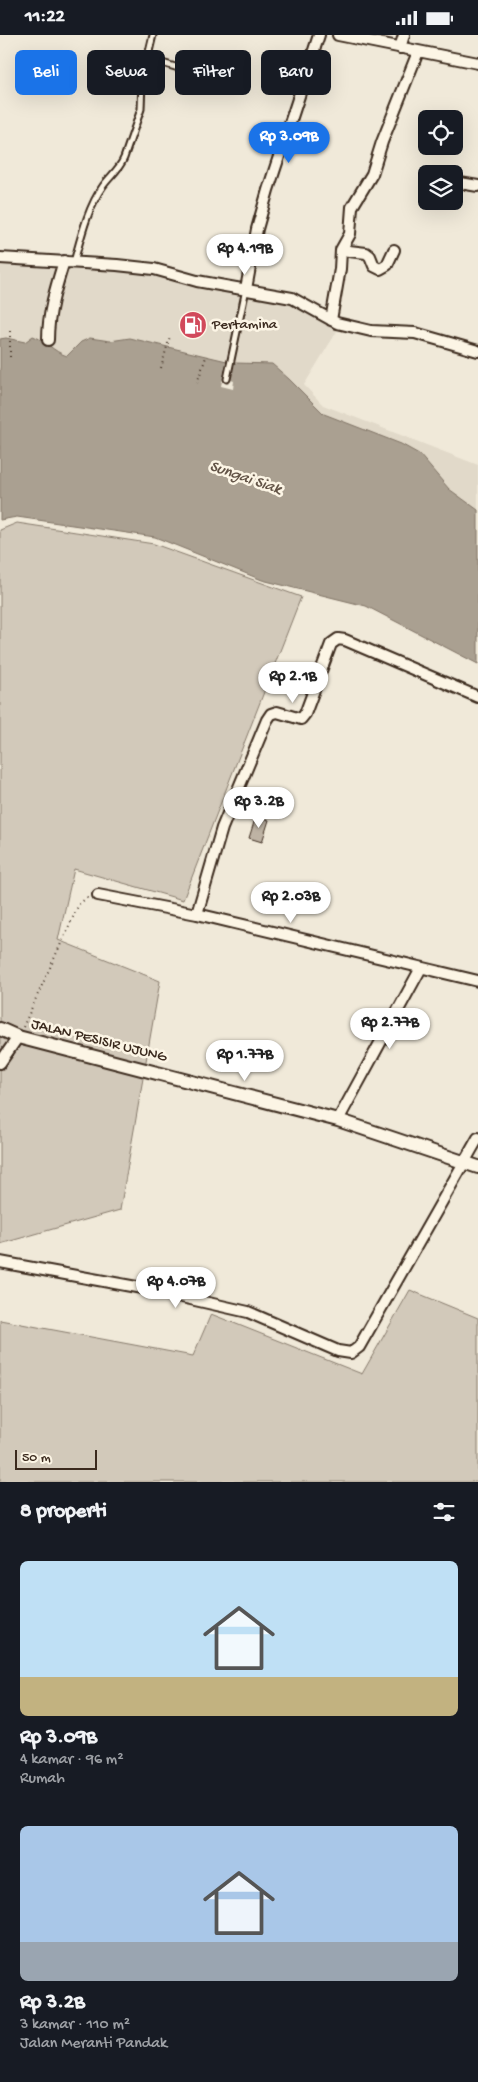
<!DOCTYPE html>
<html lang="id">
<head>
<meta charset="utf-8">
<style>
  :root { --surface:#171b24; --page:#20242c; --text:#f1f3f6; --muted:#9ea1a6; --accent:#1a73e8 }
  body { margin:0; font-family:"Gochi Hand",sans-serif; background:var(--page); color:var(--text); height:100vh; display:flex; flex-direction:column; font-size:19px; white-space:nowrap }
  * { box-sizing:border-box; margin:0 }
  p { font-size:16px; color:var(--muted) }
  .icon { flex:none; width:28px; height:28px; fill:none; stroke:currentColor; stroke-width:2; stroke-linecap:round; stroke-linejoin:round }
  .map { position:relative; height:1447px; overflow:hidden }
  .side { display:flex; flex-direction:column; background:var(--surface); flex:1 }
  .side>* { flex:none }
  .banner { position:absolute; left:15px; top:15px; width:449px; height:45px; display:flex; gap:10px }
  .fabs { position:absolute; left:418px; top:75px; display:grid; gap:10px }
  .fabs a { display:grid; place-items:center; width:45px; height:45px; border-radius:8px; background:var(--surface); box-shadow:0 5px 20px #0002; font-size:25px }
  .scale { position:absolute; left:15px; bottom:12px; width:82px; box-sizing:border-box; padding-left:5px; border:2px solid #3b2a1e; border-top:0; font-size:14px; line-height:18px; white-space:nowrap; color:#3b2a1e; -webkit-text-stroke:4px #fcf5e5; paint-order:stroke }
  .price { position:absolute; translate:-50% -42px; padding:0 11px; border-radius:18px; background:#fff; color:#222; font-size:16px; line-height:32px; filter:drop-shadow(0 1px 2px #0008) }
  .price::after { content:''; position:absolute; left:50%; top:30px; width:15px; height:11px; margin-left:-8px; background:inherit; clip-path:polygon(0 0,100% 0,50% 100%) }
  .price.selected { background:var(--accent); color:#fff }
  ul { padding:0; list-style:none }
  li { display:grid; align-content:center; gap:10px; height:265px; padding:0 20px }
  li span { display:grid; place-items:center; height:155px; border-radius:8px; color:#555 }
  li>.icon { margin-inline-start:auto }
  span .icon { width:90px; height:90px; fill:#fffc; stroke-width:1 }
  li b { font-size:21px }
  h2 { display:flex; justify-content:space-between; align-items:center; height:60px; padding:0 20px; font-size:21px }
  .chip { padding:0 18px; border-radius:8px; background:var(--surface); box-shadow:0 5px 20px #0002; font-size:18px; line-height:45px }
  .chip.selected { background:var(--accent); color:#fff }
  .status { display:flex; justify-content:space-between; align-items:center; height:35px; padding:0 25px; background:var(--surface); direction:ltr }
  .status svg { height:14px; fill:currentColor }
  .map>svg:first-child { display:block }
</style>
</head>
<body>
<div class="status"><b>11:22</b><svg viewBox="0 0 49 12"><path d="M0 12V9h3v3zM5 12V6h3v6zM10 12V3h3v9zM15 12V0h3v12zM26 1h20v11H26zM47 4h2v5h-2z"/></svg></div>
<div class="map">
<svg width="478" height="1447" viewBox="0 0 478 1447">
  <rect width="100%" height="100%" fill="#f0e9d9"/>
  <filter id="ink" filterUnits="userSpaceOnUse"><feTurbulence type="fractalNoise" baseFrequency=".02" numOctaves="2"/><feDisplacementMap in="SourceGraphic" scale="10" xChannelSelector="R" yChannelSelector="G"/><feConvolveMatrix kernelMatrix="1 2 1 2 8 2 1 2 1" color-interpolation-filters="sRGB"/></filter>
  <g filter="url(#ink)">
    <!-- built -->
    <path fill="#e1d9c9" d="M0 221 117 230 292 268 339 293 304 350 323 370 478 430V475L449 454 419 419 401 409 324 379 289 344 272 330 67 321 0 306Z"/>
    <!-- green -->
    <path fill="#d2c9ba" stroke="#867a6c" d="M17 488 154 509 301 562 183 865 74 834 58 905 160 946 120 1175 0 1209V495Z
      M410 1255 478 1283V1447H0V1285L193 1321 211 1279 362 1339Z"/>
    <!-- water -->
    <path fill="#aaa091" stroke="#7e7163" d="M33 301C47 306 52 316 67 321L81 307 90 303 110 306 130 303 235 328 272 329 289 344 324 379 401 409 419 419 449 454 478 475V629L366 571 262 545 155 502 17 482 0 485V304L6 303 25 307Z"/>
    <!-- pier -->
    <path fill="#f0e9d9" d="M226 326 235 328 231 345 234 346 233 354 221 351Z"/>
    <!-- building -->
    <path fill="#beb3a4" stroke="#3b2a1e" d="M256 781 269 785 262 807 249 803Z"/>
    <g fill="none" stroke-linecap="round" stroke-linejoin="round">
      <!-- service casing -->
      <g stroke="#3b2a1e" stroke-width="9">
        <path id="service" d="M149 24 218 45
          M74 227C81 202 88 172 103 151 110 141 119 135 124 123L141 74 142 46 153 0
          M227 344 246 254"/>
      </g>
      <!-- minor casing -->
      <g stroke="#3b2a1e" stroke-width="14">
        <path id="minor" d="M338 0 478 28
          M400 13 404 0
          M454 147 478 151
          M341 215 366 218 370 221 374 231 380 234 387 230 394 215
          M0 223 117 230 154 234 197 246 292 263 337 288 371 296 415 298 478 316
          M246 254 257 194 268 155 319 0
          M331 285 340 234 341 215 350 199 352 172 372 139 382 107 418 17
          M48 305C48 277 56 252 64 226
          M98 860 197 879 478 946
          M197 879 222 793 267 685 271 679 277 677 301 684 305 679 331 609 338 604 345 605 478 662
          M0 1028 18 1002
          M338 1085 421 933
          M0 1227 142 1253 248 1277 338 1316 351 1318 359 1312 478 1103"/>
      </g>
      <!-- tertiary casing -->
      <g stroke="#3b2a1e" stroke-width="16">
        <path id="tertiary" d="M0 994 18 1002 338 1085 478 1132"/>
      </g>
      <!-- path -->
      <path stroke="#3b2a1e" stroke-width="2" stroke-dasharray="1 4" stroke-linecap="butt" d="M10 296V322
        M161 333 170 301
        M197 348 206 322
        M23 992 79 869 89 861"/>
      <!-- service -->
      <use href="#service" stroke="#fcf5e5" stroke-width="5"/>
      <!-- minor -->
      <use href="#minor" stroke="#fcf5e5" stroke-width="10"/>
      <!-- tertiary -->
      <use href="#tertiary" stroke="#fcf5e5" stroke-width="12"/>
    </g>
  </g>
  <!-- icons -->
  <defs>
    <g id="fuel-disc" transform="scale(1.4375)"><circle r="9.5" fill="#d1495b" stroke="#fcf5e5"/><path d="M-5.5-6h7V0h2V4h1.3V-2.5L3-4.5l.8-.8L6-3V5H2.5V1h-1V6h-7ZM-4.2-4.7v3.2H.2V-4.7Z" fill="#fff"/></g>
  </defs>
  <g fill-rule="evenodd">
    <use href="#fuel-disc" x="193" y="290"/>
  </g>
  <g text-anchor="middle" dominant-baseline="central" stroke-width="5" stroke-linejoin="round" paint-order="stroke">
    <!-- poi labels -->
    <g font-size="15" fill="#3b2a1e" stroke="#fcf5e5" text-anchor="start">
      <text x="212" y="290">Pertamina</text>
    </g>
    <!-- street labels -->
    <g font-size="15" fill="#3b2a1e" stroke="#fcf5e5">
      <text transform="translate(99 1006) rotate(14)">JALAN PESISIR UJUNG</text>
    </g>
    <!-- water labels -->
    <g font-size="16" font-style="italic" fill="#625346" stroke="#fcf5e5">
      <text transform="translate(245 444) rotate(19)">Sungai Siak</text>
    </g>
  </g>
</svg>
<div class="fabs">
<a><svg class="icon" aria-label="locate" viewBox="0 0 24 24"><circle cx="12" cy="12" r="6"/><path d="M12 2v4M12 18v4M2 12h4M18 12h4"/></svg></a>
<a><svg class="icon" aria-label="layers" viewBox="0 0 24 24"><path d="M12 4l9 5-9 5-9-5zM3 14l9 5 9-5"/></svg></a>
</div>
<div class="scale">50 m</div>
<b class="price selected" style="left:289px;top:129px">Rp 3.09B</b>
<b class="price" style="left:245px;top:241px">Rp 4.19B</b>
<b class="price" style="left:293px;top:669px">Rp 2.1B</b>
<b class="price" style="left:259px;top:794px">Rp 3.2B</b>
<b class="price" style="left:291px;top:889px">Rp 2.03B</b>
<b class="price" style="left:390px;top:1015px">Rp 2.77B</b>
<b class="price" style="left:245px;top:1047px">Rp 1.77B</b>
<b class="price" style="left:176px;top:1274px">Rp 4.07B</b>
<div class="banner">
<a class="chip selected">Beli</a>
<a class="chip">Sewa</a>
<a class="chip">Filter</a>
<a class="chip">Baru</a>
</div>
</div>
<section class="side">
<h2>8 properti<svg class="icon" aria-label="filters" viewBox="0 0 24 24"><path d="M4 7h16M4 17h16"/><circle cx="9" cy="7" r="2"/><circle cx="15" cy="17" r="2"/></svg></h2>
<ul>
<li><span style="background:linear-gradient(#bfe0f5 75%,#c2b280 0)"><svg class="icon" aria-label="home" viewBox="0 0 24 24"><path d="M3 11l9-7 9 7M6 9v11h12V9"/></svg></span><div><b>Rp 3.09B</b><p>4 kamar · 96 m²</p><p>Rumah</p></div></li>
<li><span style="background:linear-gradient(#a9c7e8 75%,#9aa5b1 0)"><svg class="icon" aria-label="home" viewBox="0 0 24 24"><path d="M3 11l9-7 9 7M6 9v11h12V9"/></svg></span><div><b>Rp 3.2B</b><p>3 kamar · 110 m²</p><p>Jalan Meranti Pandak</p></div></li>
</ul>
</section>
</body>
</html>
